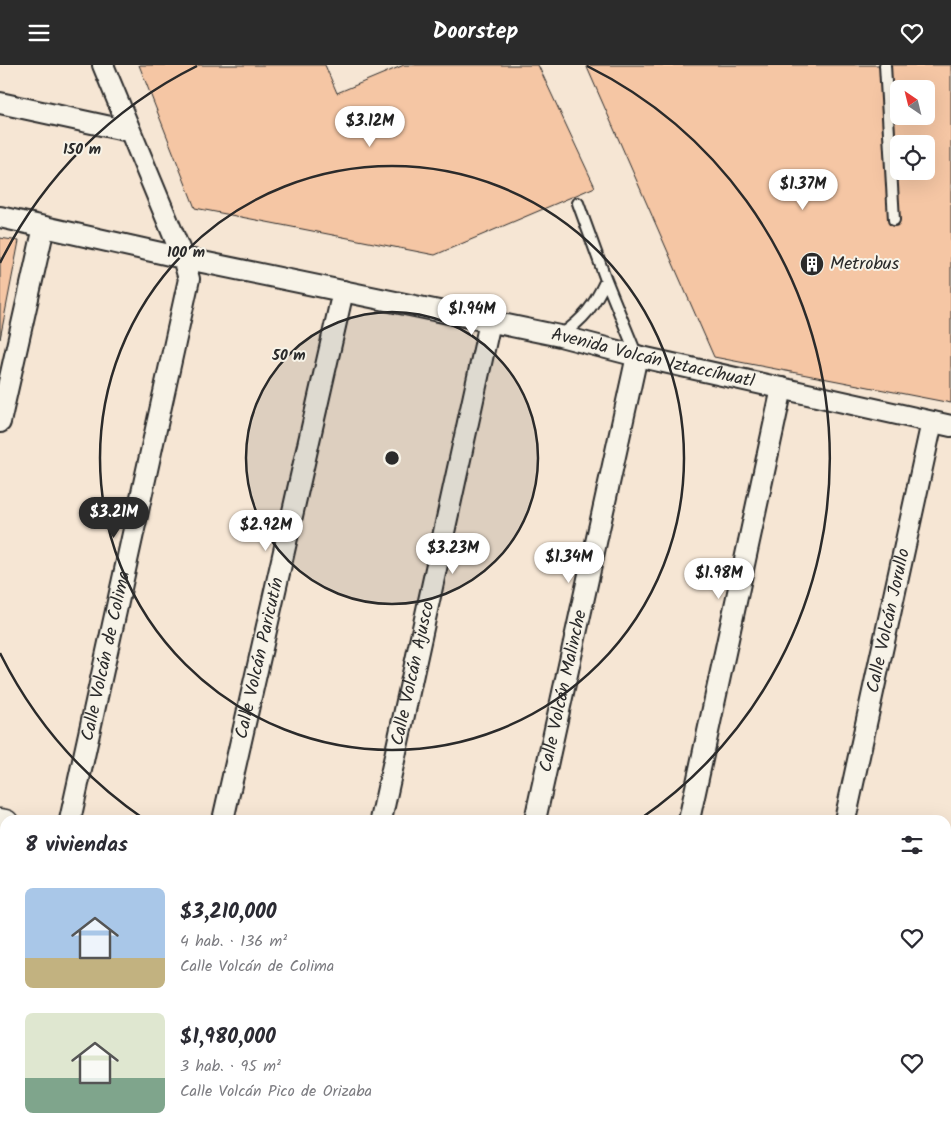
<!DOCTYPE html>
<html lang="es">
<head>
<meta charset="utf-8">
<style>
  :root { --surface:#fff; --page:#f2f2f3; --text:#2b2b33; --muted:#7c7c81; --accent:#2b2b2b }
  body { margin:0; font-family:Kalam,sans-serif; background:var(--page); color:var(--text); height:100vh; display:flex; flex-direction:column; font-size:19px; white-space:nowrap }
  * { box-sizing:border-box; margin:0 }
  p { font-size:16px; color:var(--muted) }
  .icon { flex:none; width:28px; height:28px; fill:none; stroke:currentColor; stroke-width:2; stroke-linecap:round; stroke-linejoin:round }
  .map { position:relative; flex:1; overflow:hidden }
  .side { position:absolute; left:0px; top:750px; width:951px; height:320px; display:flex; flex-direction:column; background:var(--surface); border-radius:15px 15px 0 0; box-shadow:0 5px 20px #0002 }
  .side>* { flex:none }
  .needle { width:32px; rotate:325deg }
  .tools { position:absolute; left:890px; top:15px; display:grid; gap:10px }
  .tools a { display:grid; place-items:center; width:45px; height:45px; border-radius:8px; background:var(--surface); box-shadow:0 5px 20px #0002; font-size:25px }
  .price { position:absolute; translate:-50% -42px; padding:0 11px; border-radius:18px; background:#fff; color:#222; font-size:16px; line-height:32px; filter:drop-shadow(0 1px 2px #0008) }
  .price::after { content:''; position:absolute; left:50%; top:30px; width:15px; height:11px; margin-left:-8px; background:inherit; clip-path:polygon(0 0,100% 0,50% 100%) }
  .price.on { background:var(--accent); color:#fff }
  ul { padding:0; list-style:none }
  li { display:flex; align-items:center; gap:15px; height:125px; padding:0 25px }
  li span { display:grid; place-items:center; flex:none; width:140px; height:100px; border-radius:8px; color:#555 }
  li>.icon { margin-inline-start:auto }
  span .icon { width:60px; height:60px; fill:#fffc; stroke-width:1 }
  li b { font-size:21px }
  h2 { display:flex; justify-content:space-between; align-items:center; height:60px; padding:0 25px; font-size:21px }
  header { display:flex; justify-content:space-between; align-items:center; height:65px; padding:0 25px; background:var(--accent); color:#fff; font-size:22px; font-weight:700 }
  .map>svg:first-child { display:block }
</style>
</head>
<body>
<header><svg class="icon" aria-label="menu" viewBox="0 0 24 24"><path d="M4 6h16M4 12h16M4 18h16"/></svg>Doorstep<svg class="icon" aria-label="heart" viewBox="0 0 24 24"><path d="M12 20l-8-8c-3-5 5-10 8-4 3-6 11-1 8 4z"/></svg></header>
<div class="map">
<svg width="951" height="1070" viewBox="0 0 951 1070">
  <rect width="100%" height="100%" fill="#f6e6d4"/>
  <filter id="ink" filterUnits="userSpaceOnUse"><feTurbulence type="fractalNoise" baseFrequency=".02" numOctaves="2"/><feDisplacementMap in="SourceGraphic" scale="10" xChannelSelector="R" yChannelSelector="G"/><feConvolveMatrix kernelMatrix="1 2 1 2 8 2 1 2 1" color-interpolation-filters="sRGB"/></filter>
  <g filter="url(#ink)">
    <!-- building -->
    <path fill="#f5c6a4" stroke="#2b2b2b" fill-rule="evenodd" d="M139 0H325L337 28 404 0H538L595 122 435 190 195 143Z
      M586 0H951V338L714 292ZM899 24H926V51H899ZM899 79H926V106H899Z
      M0 173 19 176 0 274Z"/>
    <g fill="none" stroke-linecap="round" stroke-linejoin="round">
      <!-- lane casing -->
      <g stroke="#2b2b2b" stroke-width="14">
        <path id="lane" d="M885 0 894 155
          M578 138 606 215 637 291
          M561 270C585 253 593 242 606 215"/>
      </g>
      <!-- street casing -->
      <g stroke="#2b2b2b" stroke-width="24">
        <g id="street">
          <path d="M0 38 129 66"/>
          <path id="s1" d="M0 152 183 193 560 271 637 291 951 361"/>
          <path d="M0 357 44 162"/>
          <path id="s2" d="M70 755 189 214 183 193 103 0"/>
          <path id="s3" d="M223 755 343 226"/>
          <path id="s4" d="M381 755 490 257"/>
          <path id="s5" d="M535 755 637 291"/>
          <path d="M689 755 782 323"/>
          <path id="s6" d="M845 755 932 357"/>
          <path d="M946 1011 951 989"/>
          <path d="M0 1064 5 1042"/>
          <path d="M153 1070 154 1065"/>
          <path d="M310 1070 311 1065"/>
          <path d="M466 1070 467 1065"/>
          <path d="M621 1070 623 1065"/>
          <path d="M776 1070 777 1065"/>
          <path d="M933 1070 934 1065"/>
        </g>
      </g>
      <!-- secondary casing -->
      <g stroke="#2b2b2b" stroke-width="31">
        <path id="secondary" d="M0 758 5 759
          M946 967 951 968"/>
      </g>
      <!-- lane -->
      <use href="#lane" stroke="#f7f3e8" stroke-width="10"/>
      <!-- street -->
      <use href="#street" stroke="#f7f3e8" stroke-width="20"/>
      <!-- secondary -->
      <use href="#secondary" stroke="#f7f3e8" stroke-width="28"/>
    </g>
  </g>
  <!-- distance rings -->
  <circle cx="392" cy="393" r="146" fill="#2b2b2b" fill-opacity=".12"/>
  <g fill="none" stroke="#2b2b2b" stroke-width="2.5">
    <circle cx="392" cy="393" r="146"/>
    <circle cx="392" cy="393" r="292"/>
    <path d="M144 754A438 438 0 0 1 0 588M0 198A438 438 0 0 1 197 1M587 1A438 438 0 0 1 640 754"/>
  </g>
  <!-- icons -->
  <defs>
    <g id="building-disc" transform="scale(1.25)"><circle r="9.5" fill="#2b2b2b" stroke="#f7f3e8"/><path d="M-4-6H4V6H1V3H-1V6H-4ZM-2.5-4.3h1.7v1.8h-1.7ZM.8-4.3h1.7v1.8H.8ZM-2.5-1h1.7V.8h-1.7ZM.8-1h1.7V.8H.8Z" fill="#fff"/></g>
  </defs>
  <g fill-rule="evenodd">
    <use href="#building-disc" x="812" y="199"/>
  </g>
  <g text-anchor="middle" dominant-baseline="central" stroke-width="4" stroke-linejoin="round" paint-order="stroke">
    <!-- poi labels -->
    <g font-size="18" fill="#2b2b2b" stroke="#f7f3e8" text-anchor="start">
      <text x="830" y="199">Metrobus</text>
    </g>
    <!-- street labels -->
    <g font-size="18" fill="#2b2b2b" stroke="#f7f3e8">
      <text stroke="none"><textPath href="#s1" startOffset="668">Avenida Volcán Iztaccíhuatl</textPath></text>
      <text stroke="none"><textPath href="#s6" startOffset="204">Calle Volcán Jorullo</textPath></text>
      <text stroke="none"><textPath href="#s2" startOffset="168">Calle Volcán de Colima</textPath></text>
      <text stroke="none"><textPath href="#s3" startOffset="166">Calle Volcán Paricutín</textPath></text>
      <text stroke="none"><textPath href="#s4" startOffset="150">Calle Volcán Ajusco</textPath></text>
      <text stroke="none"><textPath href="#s5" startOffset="132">Calle Volcán Malinche</textPath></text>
    </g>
  </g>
  <circle cx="392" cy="393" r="8" fill="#2b2b2b" stroke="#f7f3e8" stroke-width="2.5"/>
  <g font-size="15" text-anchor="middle" font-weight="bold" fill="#2b2b2b" stroke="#f7f3e8" stroke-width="4" stroke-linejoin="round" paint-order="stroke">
    <text x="82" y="89">150 m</text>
    <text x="186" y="192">100 m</text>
    <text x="289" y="295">50 m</text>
  </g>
</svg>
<div class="tools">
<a><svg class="needle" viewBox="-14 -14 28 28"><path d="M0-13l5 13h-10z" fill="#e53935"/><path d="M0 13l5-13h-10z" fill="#7c7c81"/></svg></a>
<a><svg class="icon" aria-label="locate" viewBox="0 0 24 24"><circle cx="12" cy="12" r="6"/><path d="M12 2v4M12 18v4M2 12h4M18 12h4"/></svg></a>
</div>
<b class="price" style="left:370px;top:83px">$3.12M</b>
<b class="price" style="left:803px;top:146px">$1.37M</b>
<b class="price" style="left:472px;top:271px">$1.94M</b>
<b class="price on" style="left:114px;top:474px">$3.21M</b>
<b class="price" style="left:266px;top:487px">$2.92M</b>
<b class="price" style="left:453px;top:510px">$3.23M</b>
<b class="price" style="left:569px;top:519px">$1.34M</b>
<b class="price" style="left:719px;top:535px">$1.98M</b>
<section class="side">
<h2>8 viviendas<svg class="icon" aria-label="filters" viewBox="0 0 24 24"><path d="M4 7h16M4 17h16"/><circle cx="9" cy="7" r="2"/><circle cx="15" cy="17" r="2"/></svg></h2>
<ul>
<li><span style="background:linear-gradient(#a9c7e8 70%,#c2b280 0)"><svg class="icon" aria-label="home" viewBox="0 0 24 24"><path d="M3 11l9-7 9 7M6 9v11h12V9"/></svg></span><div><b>$3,210,000</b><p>4 hab. · 136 m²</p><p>Calle Volcán de Colima</p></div><svg class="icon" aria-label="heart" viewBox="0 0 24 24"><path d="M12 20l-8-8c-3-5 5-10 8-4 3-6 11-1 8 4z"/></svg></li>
<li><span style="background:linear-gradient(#dfe7d0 65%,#7fa58c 0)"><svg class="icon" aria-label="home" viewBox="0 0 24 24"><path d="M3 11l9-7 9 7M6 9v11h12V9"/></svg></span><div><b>$1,980,000</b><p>3 hab. · 95 m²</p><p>Calle Volcán Pico de Orizaba</p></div><svg class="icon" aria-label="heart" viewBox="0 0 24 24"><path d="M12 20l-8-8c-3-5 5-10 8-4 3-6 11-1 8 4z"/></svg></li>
</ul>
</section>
</div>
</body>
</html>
